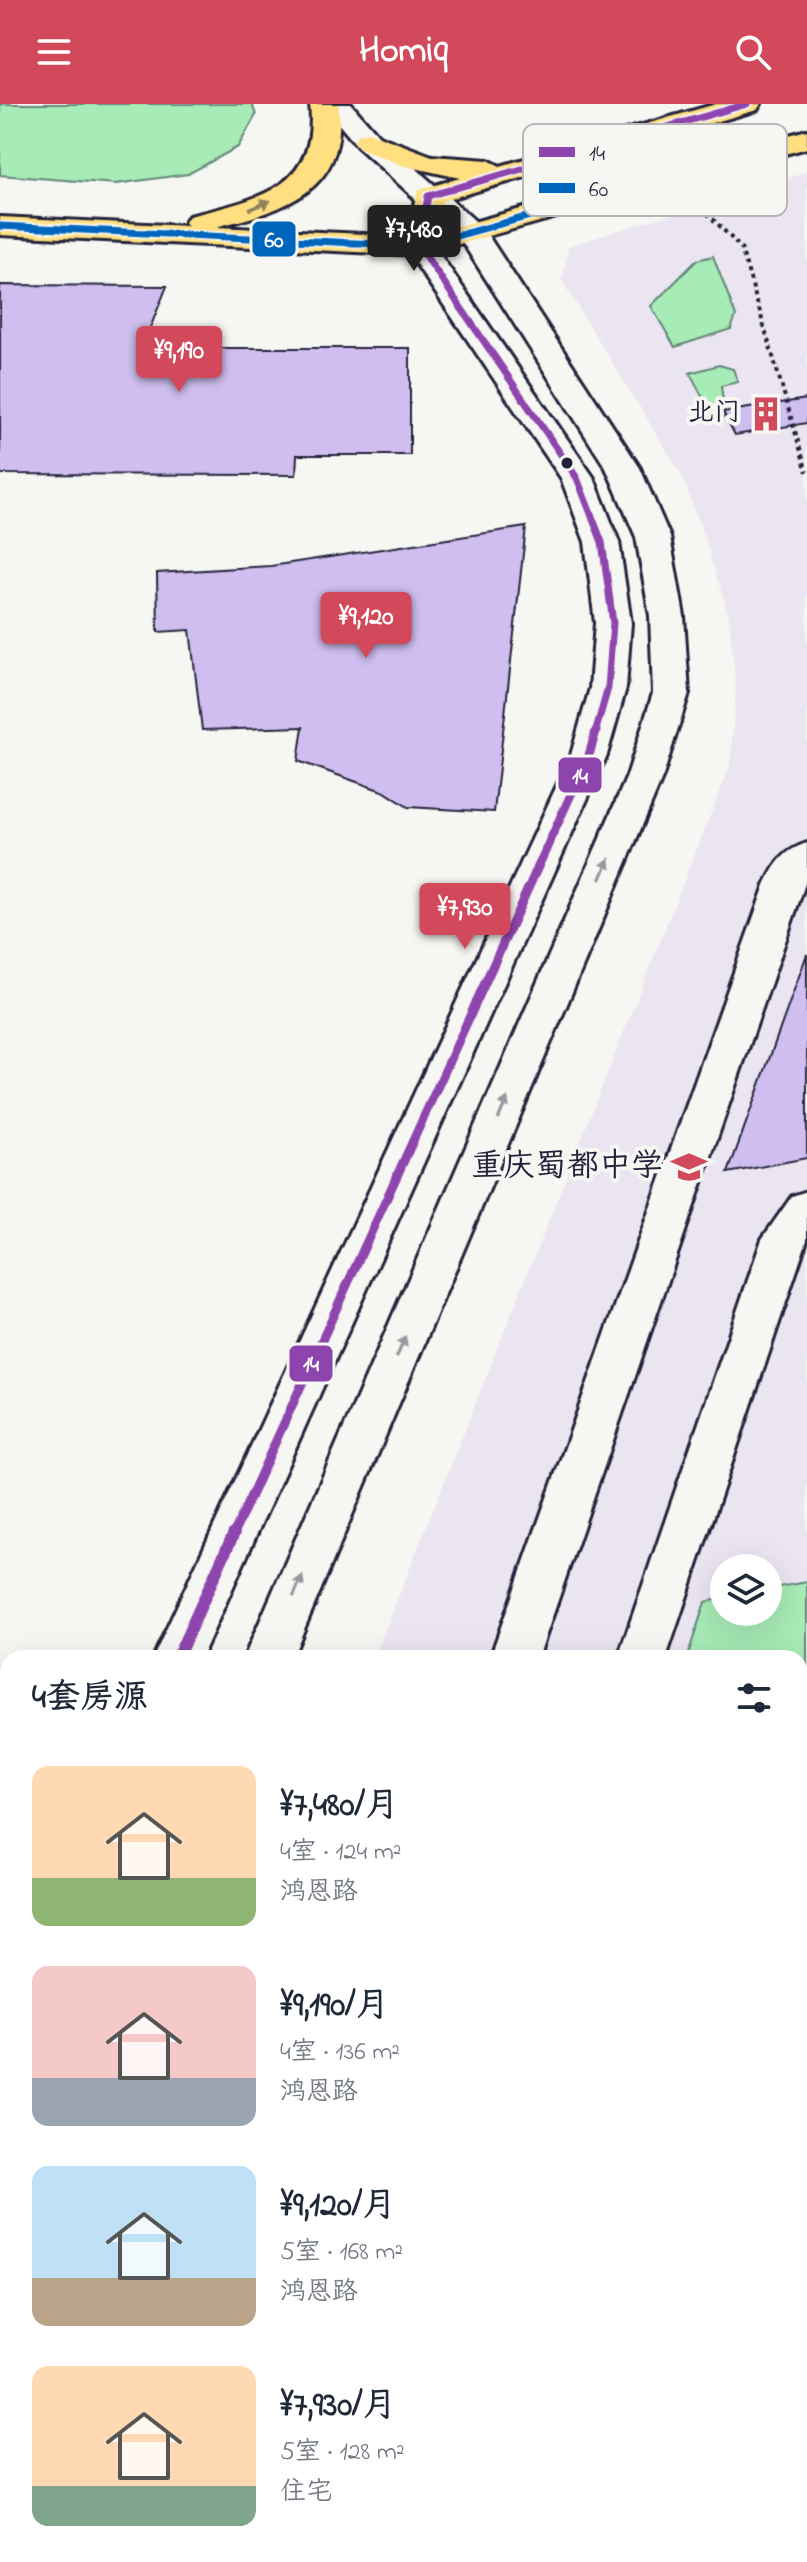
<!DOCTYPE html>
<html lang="zh">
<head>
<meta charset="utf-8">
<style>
  :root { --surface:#fff; --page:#f2f2f3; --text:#1f2937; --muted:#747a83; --accent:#d1495b }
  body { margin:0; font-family:"Indie Flower","LXGW WenKai TC",sans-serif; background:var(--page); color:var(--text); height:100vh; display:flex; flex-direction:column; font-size:30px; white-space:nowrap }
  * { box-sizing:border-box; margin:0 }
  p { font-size:26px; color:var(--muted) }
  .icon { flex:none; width:44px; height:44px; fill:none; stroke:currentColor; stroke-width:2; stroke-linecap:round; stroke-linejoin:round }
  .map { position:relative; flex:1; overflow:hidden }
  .side { position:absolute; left:0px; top:1546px; width:808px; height:912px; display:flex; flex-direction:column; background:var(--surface); border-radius:24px 24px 0 0; box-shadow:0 8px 32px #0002 }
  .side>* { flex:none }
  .fabs { position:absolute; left:710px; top:1450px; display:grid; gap:16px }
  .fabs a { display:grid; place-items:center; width:72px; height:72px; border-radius:50%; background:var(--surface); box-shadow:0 8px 32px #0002; font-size:40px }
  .price { position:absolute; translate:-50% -68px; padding:0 18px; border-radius:8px; background:var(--accent); color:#fff; font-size:26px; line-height:52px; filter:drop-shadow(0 2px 4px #0008) }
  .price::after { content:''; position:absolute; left:50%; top:48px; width:24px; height:18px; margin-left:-12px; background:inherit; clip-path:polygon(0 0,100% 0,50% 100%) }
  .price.on { background:#222; color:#fff }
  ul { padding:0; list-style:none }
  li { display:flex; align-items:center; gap:24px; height:200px; padding:0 32px }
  li span { display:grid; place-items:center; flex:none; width:224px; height:160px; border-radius:16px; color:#555 }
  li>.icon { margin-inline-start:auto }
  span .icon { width:96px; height:96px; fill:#fffc; stroke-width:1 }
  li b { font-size:34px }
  h2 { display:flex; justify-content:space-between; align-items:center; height:96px; padding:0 32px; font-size:34px }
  header { display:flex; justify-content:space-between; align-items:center; height:104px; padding:0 32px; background:var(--accent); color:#fff; font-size:36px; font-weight:700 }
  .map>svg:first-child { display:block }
</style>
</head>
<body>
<header><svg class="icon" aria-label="menu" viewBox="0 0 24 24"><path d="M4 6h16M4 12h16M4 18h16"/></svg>Homiq<svg class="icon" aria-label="search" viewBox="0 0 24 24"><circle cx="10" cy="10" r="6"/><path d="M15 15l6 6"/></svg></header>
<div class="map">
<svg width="807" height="2458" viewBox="0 0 807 2458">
  <rect width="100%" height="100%" fill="#f6f6f2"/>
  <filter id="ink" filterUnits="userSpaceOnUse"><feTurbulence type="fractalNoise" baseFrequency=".0125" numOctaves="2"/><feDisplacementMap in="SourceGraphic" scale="16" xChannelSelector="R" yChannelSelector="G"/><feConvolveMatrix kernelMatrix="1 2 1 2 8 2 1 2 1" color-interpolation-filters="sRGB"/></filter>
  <g filter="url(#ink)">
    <!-- built -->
    <path fill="#eae5f1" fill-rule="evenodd" d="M807 68V2458H367L363 2450H800V1554H374L730 662 736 585 729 513 706 437 681 370 562 177 569 142ZM724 1464H768V1508H724Z"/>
    <!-- green -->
    <path fill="#a7ebb6" stroke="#648678" stroke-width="2" d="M0 0H252L256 11 238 43 188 70 116 80 0 71Z
      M713 152 736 212 731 225 675 243 651 202 697 156Z
      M719 261 733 265 738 278 721 282 725 313 714 315 690 269Z
      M807 1478V2458H524L522 2450H800V2284L805 2282 800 2265V1554H687L705 1498 724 1494V1508H768V1485Z
      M14 2450H363L367 2458H10Z"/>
    <!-- building -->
    <path fill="#cfbeef" stroke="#22223b" stroke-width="2" d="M0 181 167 182 142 244H410V351H297L296 371 0 370Z
      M807 295V319L735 331 723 308Z
      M526 423 494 708 408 703 385 688 298 657 303 623 202 626 190 526 158 528 157 469 271 462Z
      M807 850V1054L728 1069Z"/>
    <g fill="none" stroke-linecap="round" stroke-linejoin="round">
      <!-- minor casing -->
      <g stroke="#22223b" stroke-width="6">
        <path id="minor" d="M322 0H351L378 31 483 124 640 364 670 433 684 512 689 589 663 672 292 1554H244L627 672 653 589 650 512 636 433 606 364 461 136 358 43Z
          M419 133 430 136 594 374 619 438 631 519 626 584 607 651 201 1554H153L571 651 590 584 595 519 585 438 561 374 404 142 408 136Z
          M807 739V774L538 1554H490L765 781C775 760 784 746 807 739Z
          M807 1087V1136L666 1554H618L762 1135 792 1092Z
          M8 1898V1965L0 1969V1901Z
          M8 2133V2205L0 2208V2136Z"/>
      </g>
      <!-- major casing -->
      <g stroke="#22223b" stroke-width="6">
        <path id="major" d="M310 0H338C349 86 286 106 215 123L406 132 418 86 460 74 401 61 358 43 354 37 358 31 368 28 432 52 488 56 500 62 716 0H761L757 6 442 97 437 128 807 26V44L419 151 0 131V113L188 122 185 118 189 112C258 95 319 85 310 0Z"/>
      </g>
      <!-- path -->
      <path stroke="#22223b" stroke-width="4" stroke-dasharray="4 4" stroke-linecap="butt" d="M707 109 741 144 807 368"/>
      <!-- minor -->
      <use href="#minor" fill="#f6f6f2" fill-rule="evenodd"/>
      <!-- major -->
      <use href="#major" fill="#ffdf80" fill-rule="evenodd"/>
      <!-- bus-1-far2 casing -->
      <g stroke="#f6f6f2" stroke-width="11">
        <path id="bus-1-far2" d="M595 629 608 584 613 519 602 438 577 374 419 142 428 92 747 0"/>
      </g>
      <!-- bus-1-far1 casing -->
      <g stroke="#f6f6f2" stroke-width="15">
        <path id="bus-1-far1" d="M233 1431 589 651 596 627"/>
      </g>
      <!-- bus-1 casing -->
      <g stroke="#f6f6f2" stroke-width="18">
        <path id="bus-1" d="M177 1554 234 1429"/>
      </g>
      <!-- bus-2 casing -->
      <g stroke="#f6f6f2" stroke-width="11">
        <path id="bus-2" d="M0 122 419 142 659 77"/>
      </g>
      <!-- bus-1-far2 -->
      <use href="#bus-1-far2" stroke="#8e44ad" stroke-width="7"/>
      <!-- bus-1-far1 -->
      <use href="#bus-1-far1" stroke="#8e44ad" stroke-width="9"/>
      <!-- bus-1 -->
      <use href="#bus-1" stroke="#8e44ad" stroke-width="12"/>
      <!-- bus-2 -->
      <use href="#bus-2" stroke="#0065bd" stroke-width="7"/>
    </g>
    <!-- one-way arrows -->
    <defs><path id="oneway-solid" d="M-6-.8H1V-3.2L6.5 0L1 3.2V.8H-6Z" transform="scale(2)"/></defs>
    <use fill="#90805e" href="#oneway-solid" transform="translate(260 101) rotate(-23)"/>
    <g fill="#9797a0">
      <use href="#oneway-solid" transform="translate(605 765) rotate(-67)"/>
      <use href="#oneway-solid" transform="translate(503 1004) rotate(-67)"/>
      <use href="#oneway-solid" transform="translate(401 1243) rotate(-67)"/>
      <use href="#oneway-solid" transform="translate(298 1482) rotate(-67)"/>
    </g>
  </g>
  <!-- icons -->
  <defs>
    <g id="building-bare" transform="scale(2.76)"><path d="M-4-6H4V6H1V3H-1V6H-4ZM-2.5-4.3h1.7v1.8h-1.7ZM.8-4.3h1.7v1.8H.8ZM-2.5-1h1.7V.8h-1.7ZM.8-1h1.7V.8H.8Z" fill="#d1495b" stroke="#f6f6f2" stroke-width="2.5" paint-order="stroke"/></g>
    <g id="school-bare" transform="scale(2.76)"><path d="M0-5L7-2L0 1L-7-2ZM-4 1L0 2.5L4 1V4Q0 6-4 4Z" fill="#d1495b" stroke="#f6f6f2" stroke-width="2.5" paint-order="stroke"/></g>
  </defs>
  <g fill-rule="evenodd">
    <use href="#building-bare" x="766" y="310"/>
    <use href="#school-bare" x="689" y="1063"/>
  </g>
  <!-- markers -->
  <circle fill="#22223b" stroke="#f6f6f2" stroke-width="3" cx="567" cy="359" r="7"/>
  <g text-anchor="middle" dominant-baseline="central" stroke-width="8" stroke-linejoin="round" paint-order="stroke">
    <!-- far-poi labels -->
    <g font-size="26" fill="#22223b" stroke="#f6f6f2" text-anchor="end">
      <text x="740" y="310">北门</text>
    </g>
    <!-- poi labels -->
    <g font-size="32" fill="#22223b" stroke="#f6f6f2" text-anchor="end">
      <text x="663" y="1063">重庆蜀都中学</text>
    </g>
  </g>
  <!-- legend -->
  <rect x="523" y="20" width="264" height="92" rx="12" fill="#f6f6f2" stroke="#b6b6bb" stroke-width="2"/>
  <rect x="539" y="43" width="36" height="10" fill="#8e44ad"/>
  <rect x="539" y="79" width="36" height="10" fill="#0065bd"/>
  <g font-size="22" fill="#22223b">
    <text x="589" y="56">14</text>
    <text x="589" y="92">60</text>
  </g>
  <g stroke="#f6f6f2" stroke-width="3">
    <rect x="251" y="116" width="46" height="38" rx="8" fill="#0065bd"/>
    <rect x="557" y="652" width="46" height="38" rx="8" fill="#8e44ad"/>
    <rect x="288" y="1240" width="46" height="39" rx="8" fill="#8e44ad"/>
  </g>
  <g font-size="22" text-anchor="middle" font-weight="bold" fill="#fff">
    <text x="274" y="143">60</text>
    <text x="580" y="679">14</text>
    <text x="311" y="1267">14</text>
  </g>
</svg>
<div class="fabs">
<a><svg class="icon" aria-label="layers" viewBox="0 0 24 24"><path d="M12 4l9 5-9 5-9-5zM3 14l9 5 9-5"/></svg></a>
</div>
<b class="price on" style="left:414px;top:169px">¥7,480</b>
<b class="price" style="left:179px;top:290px">¥9,190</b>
<b class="price" style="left:366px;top:556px">¥9,120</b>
<b class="price" style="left:465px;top:847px">¥7,930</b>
<section class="side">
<h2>4套房源<svg class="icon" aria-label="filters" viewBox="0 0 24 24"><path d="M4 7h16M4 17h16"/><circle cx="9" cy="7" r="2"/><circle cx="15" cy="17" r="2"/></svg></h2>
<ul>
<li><span style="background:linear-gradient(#ffd9b3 70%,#8fb573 0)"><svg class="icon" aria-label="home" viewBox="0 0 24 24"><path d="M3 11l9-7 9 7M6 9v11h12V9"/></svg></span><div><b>¥7,480/月</b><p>4室 · 124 m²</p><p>鸿恩路</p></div></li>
<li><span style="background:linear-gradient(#f6c9c9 70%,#9aa5b1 0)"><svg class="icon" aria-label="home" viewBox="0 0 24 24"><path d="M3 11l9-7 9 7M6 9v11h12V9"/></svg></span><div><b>¥9,190/月</b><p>4室 · 136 m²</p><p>鸿恩路</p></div></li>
<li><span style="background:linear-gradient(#bfe0f5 70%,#b9a48a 0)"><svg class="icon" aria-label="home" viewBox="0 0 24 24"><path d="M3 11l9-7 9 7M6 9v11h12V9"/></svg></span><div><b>¥9,120/月</b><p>5室 · 168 m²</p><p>鸿恩路</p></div></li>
<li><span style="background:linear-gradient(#ffd9b3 75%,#7fa58c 0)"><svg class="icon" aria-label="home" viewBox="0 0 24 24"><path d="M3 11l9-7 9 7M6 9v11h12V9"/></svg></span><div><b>¥7,930/月</b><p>5室 · 128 m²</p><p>住宅</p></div></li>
</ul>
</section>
</div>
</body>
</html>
